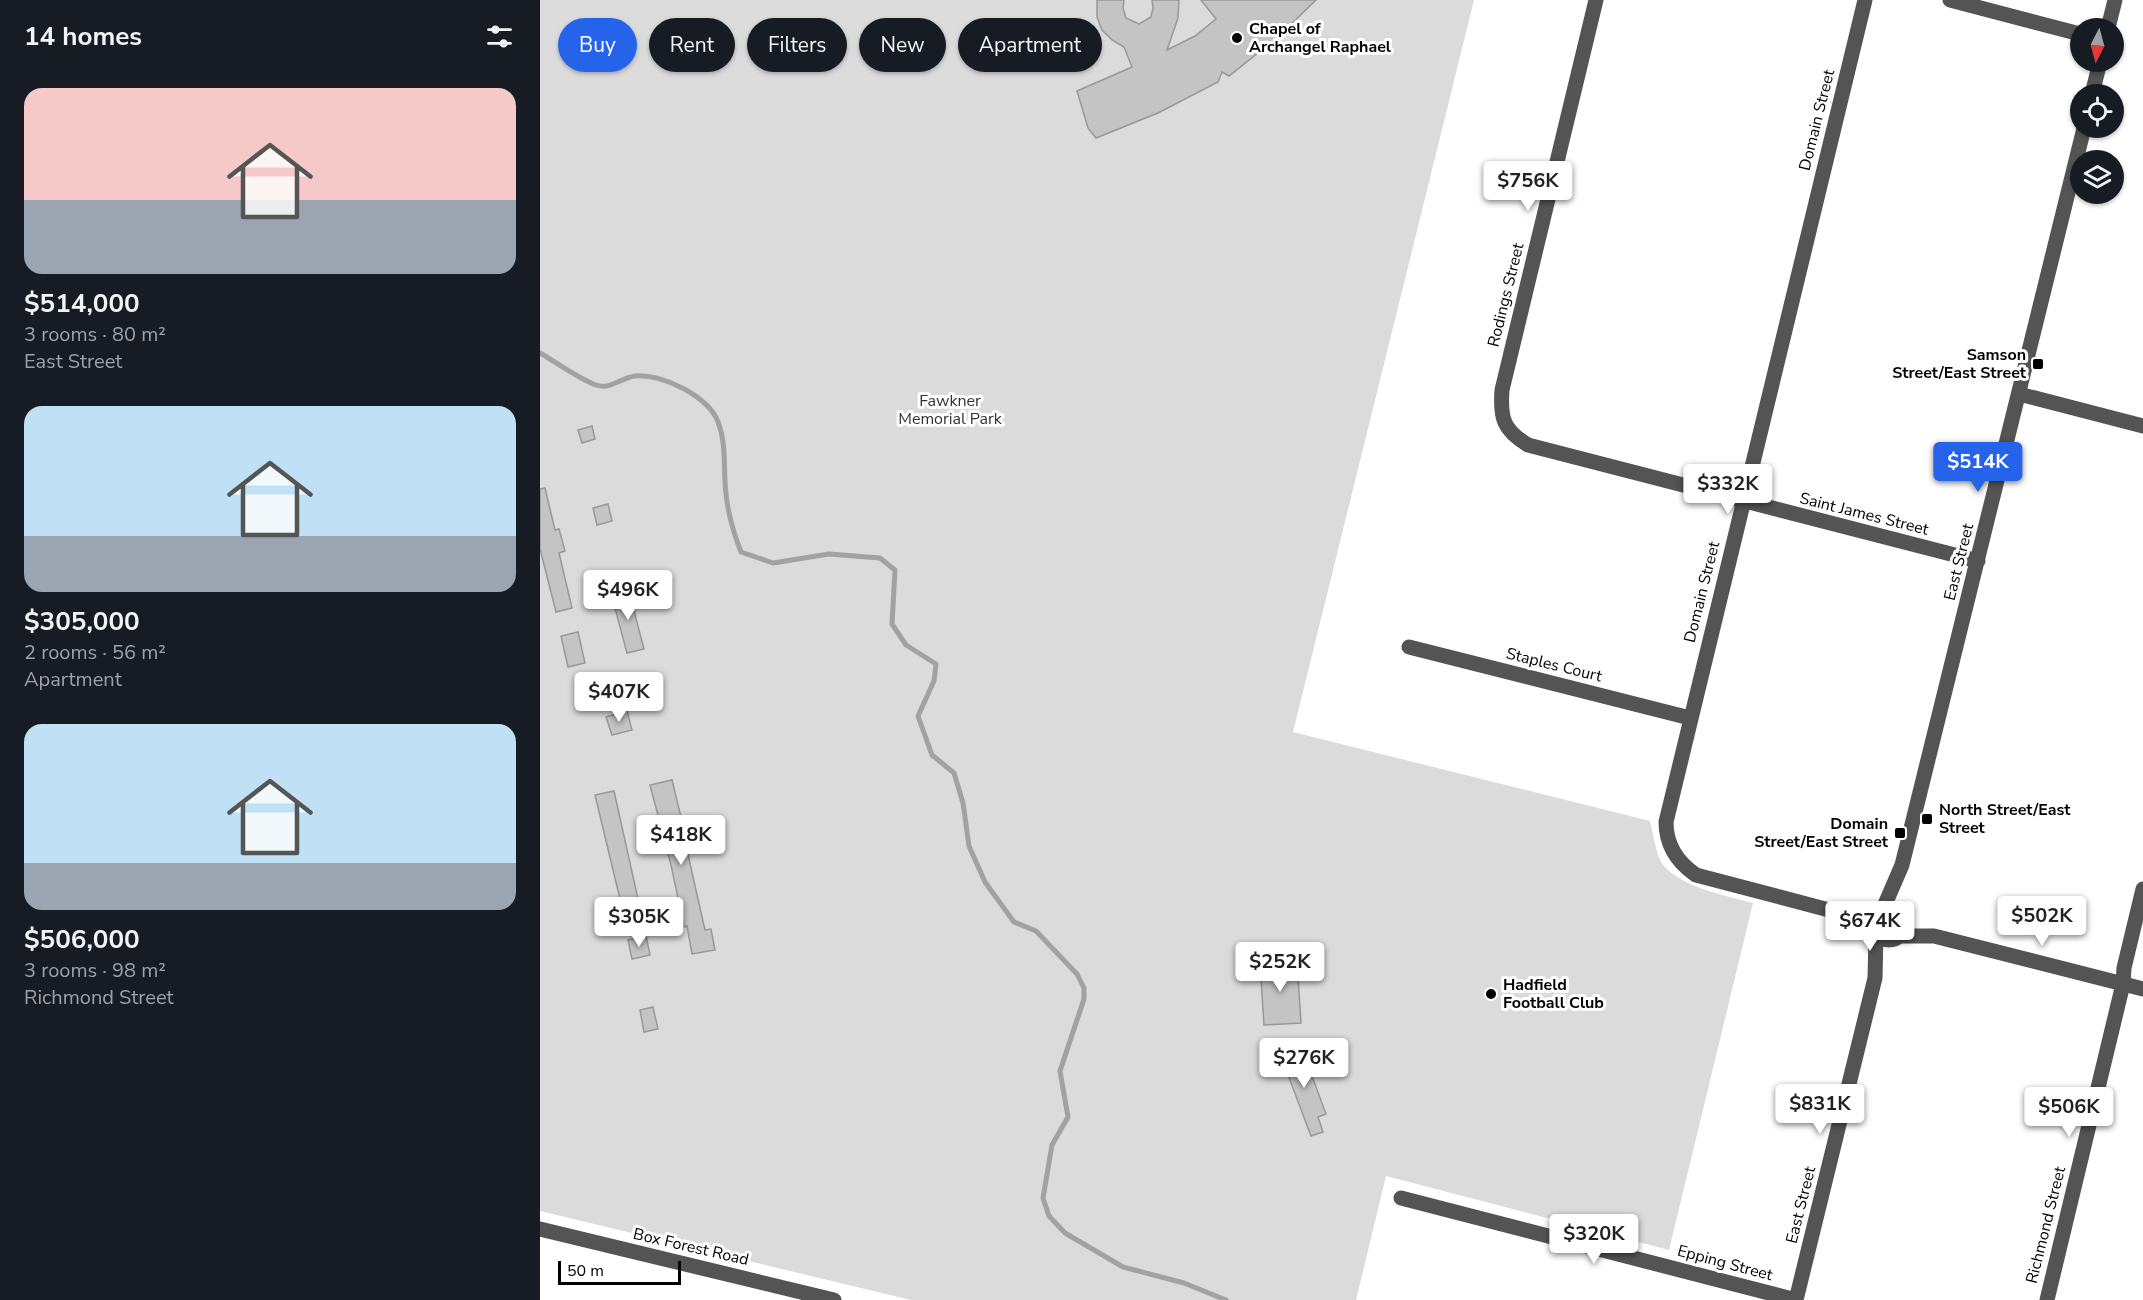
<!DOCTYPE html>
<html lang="en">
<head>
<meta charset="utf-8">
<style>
  :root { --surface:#171b24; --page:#242831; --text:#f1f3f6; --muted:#9ea1a6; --accent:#2563eb }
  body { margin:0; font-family:"Nunito Sans",sans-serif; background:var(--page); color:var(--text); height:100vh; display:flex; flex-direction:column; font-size:22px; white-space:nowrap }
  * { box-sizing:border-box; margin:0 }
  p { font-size:20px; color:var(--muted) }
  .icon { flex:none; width:33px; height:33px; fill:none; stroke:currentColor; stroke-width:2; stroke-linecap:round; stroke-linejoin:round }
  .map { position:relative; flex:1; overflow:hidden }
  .side { display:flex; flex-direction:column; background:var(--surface); width:540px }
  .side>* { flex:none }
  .top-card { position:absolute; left:18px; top:18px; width:570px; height:54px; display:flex; gap:12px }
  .needle { width:39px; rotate:186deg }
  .buttons { position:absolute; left:1530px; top:18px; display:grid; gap:12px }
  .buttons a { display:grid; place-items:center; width:54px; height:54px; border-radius:50%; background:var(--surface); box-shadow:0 2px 4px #0004; font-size:30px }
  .scale { position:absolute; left:18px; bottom:15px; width:123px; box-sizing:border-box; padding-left:6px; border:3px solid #000; border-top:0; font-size:16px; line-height:21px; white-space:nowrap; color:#000; -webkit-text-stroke:4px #fff; paint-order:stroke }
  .price { position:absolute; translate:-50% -51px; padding:0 14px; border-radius:6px; background:#fff; color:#222; font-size:20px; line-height:39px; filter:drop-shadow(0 2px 3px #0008) }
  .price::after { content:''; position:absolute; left:50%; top:36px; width:18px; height:14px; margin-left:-9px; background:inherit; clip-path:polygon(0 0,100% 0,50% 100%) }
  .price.current { background:var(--accent); color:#fff }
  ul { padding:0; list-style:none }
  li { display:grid; align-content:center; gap:12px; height:318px; padding:0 24px }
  li span { display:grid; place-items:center; height:186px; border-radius:18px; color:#555 }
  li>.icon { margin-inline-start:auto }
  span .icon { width:108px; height:108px; fill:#fffc; stroke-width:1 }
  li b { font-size:26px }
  h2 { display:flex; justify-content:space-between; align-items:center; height:72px; padding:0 24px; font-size:26px }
  .pill { padding:0 21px; border-radius:27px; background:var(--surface); box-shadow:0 2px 4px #0004; font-size:21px; line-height:54px }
  .pill.current { background:var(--accent); color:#fff }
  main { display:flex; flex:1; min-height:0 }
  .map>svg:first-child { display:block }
</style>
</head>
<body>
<main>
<section class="side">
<h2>14 homes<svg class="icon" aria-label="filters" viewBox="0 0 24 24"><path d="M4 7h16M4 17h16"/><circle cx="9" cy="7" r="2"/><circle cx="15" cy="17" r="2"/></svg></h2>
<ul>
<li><span style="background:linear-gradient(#f6c9c9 60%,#9aa5b1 0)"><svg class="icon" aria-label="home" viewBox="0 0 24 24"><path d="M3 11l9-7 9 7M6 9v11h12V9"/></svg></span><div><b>$514,000</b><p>3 rooms · 80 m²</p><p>East Street</p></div></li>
<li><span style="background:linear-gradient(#bfe0f5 70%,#9aa5b1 0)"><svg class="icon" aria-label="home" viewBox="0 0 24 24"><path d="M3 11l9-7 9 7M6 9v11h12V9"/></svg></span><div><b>$305,000</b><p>2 rooms · 56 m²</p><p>Apartment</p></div></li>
<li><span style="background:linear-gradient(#bfe0f5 75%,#9aa5b1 0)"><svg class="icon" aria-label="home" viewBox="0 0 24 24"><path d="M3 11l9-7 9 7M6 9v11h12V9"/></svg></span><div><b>$506,000</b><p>3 rooms · 98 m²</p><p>Richmond Street</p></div></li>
</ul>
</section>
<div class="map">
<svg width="1603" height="1300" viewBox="0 0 1603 1300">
  <rect width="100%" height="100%" fill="#fff"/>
  <!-- green -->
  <path fill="#dbdbdb" d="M0 0H934L753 732 1110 821C1113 832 1116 853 1121 862 1136 886 1187 896 1213 903L1129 1250 846 1176 816 1300H371L0 1211Z"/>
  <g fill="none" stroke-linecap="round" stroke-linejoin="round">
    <!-- stream -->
    <path stroke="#a2a2a2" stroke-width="5" d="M0 353C16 362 39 379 56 385 71 390 80 378 95 376 122 373 169 397 178 422 187 445 183 470 186 494 188 514 194 534 201 552L233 563 289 554 340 558 355 570 352 624 366 645 396 664 394 681 378 716 392 755 414 773 423 803 429 846 445 882 474 922 496 931 537 974 544 988V999L520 1071 528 1117 512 1145 503 1198 509 1216 525 1233 583 1267 644 1283 686 1300"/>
  </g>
  <!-- building -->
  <path fill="#c4c4c4" stroke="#989898" stroke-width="1.5" d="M557 0H584L583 8 586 18 599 24 611 17 613 8 612 0H639L638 18 627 50 655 36 676 19 661 0H776L738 37 689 76 682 72 678 82 618 113 556 138 548 128 537 91 592 67 584 47 572 40 562 30 557 17Z
    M52 426 55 439 42 443 38 430Z
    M5 488 15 530 19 529 25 551 19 553 32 608 16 612 0 549V489Z
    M68 504 72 521 57 525 53 508Z
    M88 588 104 649 87 653 71 593Z
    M38 632 45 663 28 667 21 636Z
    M87 711 92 730 72 735 66 717Z
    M132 780 149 850H147L153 877 165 930 171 929 175 950 152 954 147 926 144 927 131 865 110 785Z
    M74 791 98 899 81 903 55 795Z
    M106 936 110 955 92 959 88 940Z
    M757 961 761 1023 724 1025 720 963Z
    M113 1007 118 1029 104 1032 100 1010Z
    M754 1045 759 1059 765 1057 786 1114 778 1117 783 1132 771 1136 739 1051Z"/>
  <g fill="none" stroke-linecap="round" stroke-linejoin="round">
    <!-- minor -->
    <path stroke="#545454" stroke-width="15" d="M1056 0 962 390C960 418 963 430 988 445L1438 561
      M1325 0 1126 822C1126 845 1137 862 1156 875L1289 910 1333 928
      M1410 0 1540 34
      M1568 28 1575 0
      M1552 94 1560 62
      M1479 394 1603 426
      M869 647 1150 718
      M1333 924a16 16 0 1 1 32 0a16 16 0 1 1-32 0Z
      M1343 909 1362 865 1544 128
      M1361 936H1394L1603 989
      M861 1198 1256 1300
      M0 1229 294 1300
      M1256 1300 1335 978 1336 935
      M1507 1300 1583 984 1584 968 1603 889"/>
  </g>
  <!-- markers -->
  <g fill="#000" stroke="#fff" stroke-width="2">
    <circle cx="697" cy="38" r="6"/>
    <rect x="1492" y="358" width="12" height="12" rx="3"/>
    <rect x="1381" y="813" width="12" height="12" rx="3"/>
    <rect x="1354" y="827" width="12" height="12" rx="3"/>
    <circle cx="951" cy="994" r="6"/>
  </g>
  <g text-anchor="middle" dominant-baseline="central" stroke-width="6" stroke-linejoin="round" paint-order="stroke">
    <!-- poi labels -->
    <g font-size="16" font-weight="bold" fill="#000" stroke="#fff" text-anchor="start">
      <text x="709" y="29">Chapel of<tspan x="709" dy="18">Archangel Raphael</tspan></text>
      <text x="1486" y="355" text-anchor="end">Samson<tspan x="1486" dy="18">Street/East Street</tspan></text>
      <text x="1399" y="810">North Street/East<tspan x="1399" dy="18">Street</tspan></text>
      <text x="1348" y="824" text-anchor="end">Domain<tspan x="1348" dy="18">Street/East Street</tspan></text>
      <text x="963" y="985">Hadfield<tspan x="963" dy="18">Football Club</tspan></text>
    </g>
    <!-- street labels -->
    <g font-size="16" fill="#000" stroke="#fff">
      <text transform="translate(1277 120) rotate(-76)">Domain Street</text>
      <text transform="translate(966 295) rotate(-76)">Rodings Street</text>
      <text transform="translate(1324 514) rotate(14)">Saint James Street</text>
      <text transform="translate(1419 562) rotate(-76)">East Street</text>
      <text transform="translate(1162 592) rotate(-76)">Domain Street</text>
      <text transform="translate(1014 665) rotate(14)">Staples Court</text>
      <text transform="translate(1261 1205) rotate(-76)">East Street</text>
      <text transform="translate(1506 1225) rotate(-76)">Richmond Street</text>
      <text transform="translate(151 1247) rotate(13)">Box Forest Road</text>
      <text transform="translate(1185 1263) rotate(15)">Epping Street</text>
    </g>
    <!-- park labels -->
    <g font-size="16" fill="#323232" stroke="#fff">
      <text x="410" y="401">Fawkner<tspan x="410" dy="18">Memorial Park</tspan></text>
    </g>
  </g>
</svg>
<div class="buttons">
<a><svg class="needle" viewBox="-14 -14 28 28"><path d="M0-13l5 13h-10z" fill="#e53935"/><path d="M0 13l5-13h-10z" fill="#9ea1a6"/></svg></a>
<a><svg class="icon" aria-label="locate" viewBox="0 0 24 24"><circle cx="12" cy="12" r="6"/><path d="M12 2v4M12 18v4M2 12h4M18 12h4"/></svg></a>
<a><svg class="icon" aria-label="layers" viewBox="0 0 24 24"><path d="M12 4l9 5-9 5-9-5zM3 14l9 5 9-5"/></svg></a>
</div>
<div class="scale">50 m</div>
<b class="price" style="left:988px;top:212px">$756K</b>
<b class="price current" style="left:1438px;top:493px">$514K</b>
<b class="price" style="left:1188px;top:515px">$332K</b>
<b class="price" style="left:88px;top:621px">$496K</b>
<b class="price" style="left:79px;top:723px">$407K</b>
<b class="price" style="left:141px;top:866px">$418K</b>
<b class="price" style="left:1502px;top:947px">$502K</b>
<b class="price" style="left:99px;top:948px">$305K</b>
<b class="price" style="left:1330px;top:952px">$674K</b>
<b class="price" style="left:740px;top:993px">$252K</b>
<b class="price" style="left:764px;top:1089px">$276K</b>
<b class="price" style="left:1280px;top:1135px">$831K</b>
<b class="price" style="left:1529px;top:1138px">$506K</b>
<b class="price" style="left:1054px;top:1265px">$320K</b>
<div class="top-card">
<a class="pill current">Buy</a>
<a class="pill">Rent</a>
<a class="pill">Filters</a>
<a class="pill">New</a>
<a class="pill">Apartment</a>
</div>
</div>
</main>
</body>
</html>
